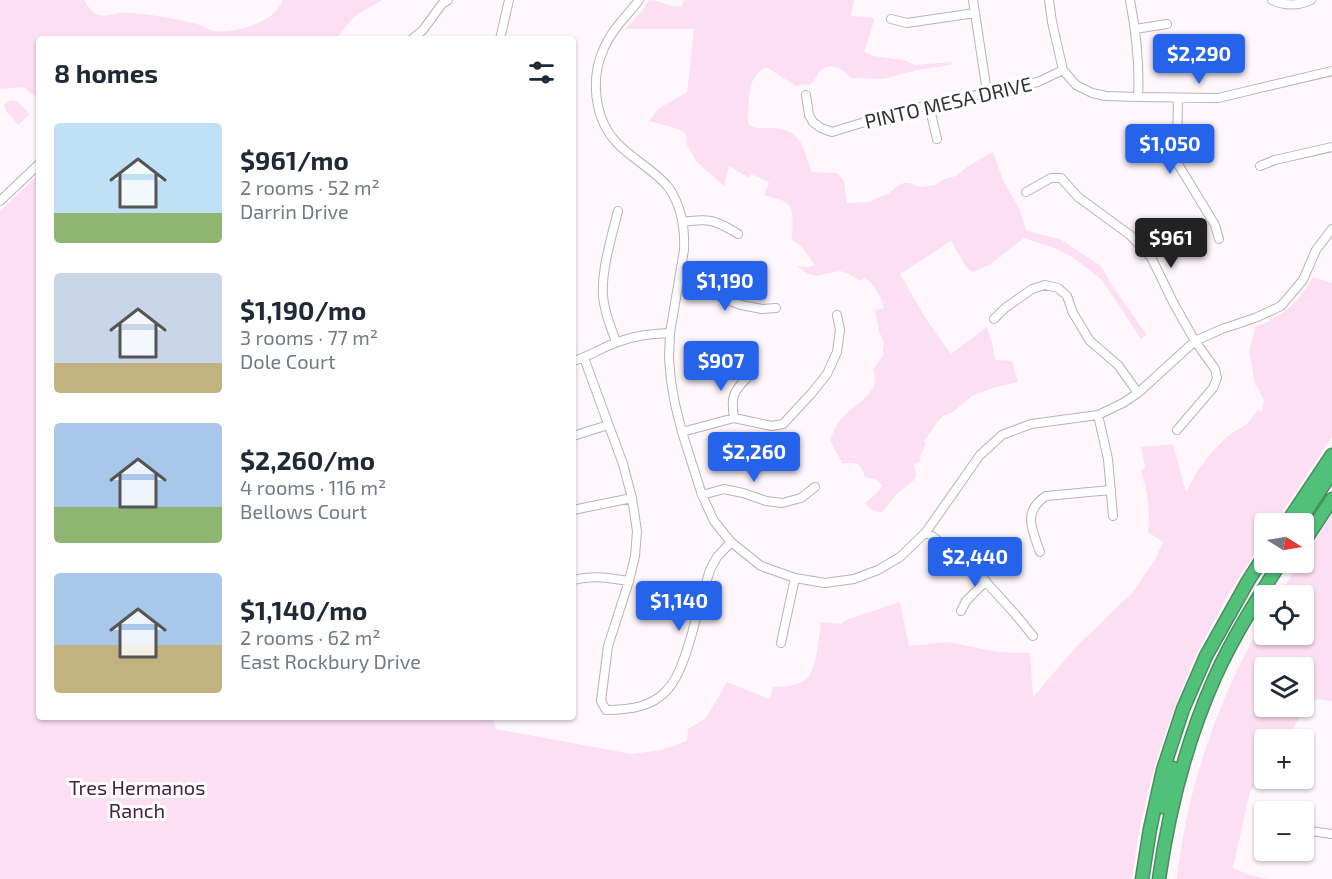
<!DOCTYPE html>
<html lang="en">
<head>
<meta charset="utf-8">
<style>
  :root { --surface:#fff; --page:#f6f6f7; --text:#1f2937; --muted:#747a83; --accent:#2563eb }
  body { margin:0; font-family:"Exo 2",sans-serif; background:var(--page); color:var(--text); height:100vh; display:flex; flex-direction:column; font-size:22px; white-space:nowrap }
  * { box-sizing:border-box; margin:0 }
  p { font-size:20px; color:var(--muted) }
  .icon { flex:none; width:33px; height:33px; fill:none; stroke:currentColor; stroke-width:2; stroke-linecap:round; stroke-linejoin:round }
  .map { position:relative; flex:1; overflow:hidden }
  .details { position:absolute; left:36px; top:36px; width:540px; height:684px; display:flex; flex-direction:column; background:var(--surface); border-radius:6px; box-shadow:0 2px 4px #0004 }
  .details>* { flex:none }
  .needle { width:39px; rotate:101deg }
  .buttons { position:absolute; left:1254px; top:513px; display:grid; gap:12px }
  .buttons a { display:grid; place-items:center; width:60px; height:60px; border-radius:6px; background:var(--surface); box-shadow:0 2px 4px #0004; font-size:30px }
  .price { position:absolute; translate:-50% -51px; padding:0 14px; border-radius:6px; background:var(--accent); color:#fff; font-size:20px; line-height:39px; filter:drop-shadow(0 2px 3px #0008) }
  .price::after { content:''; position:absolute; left:50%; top:36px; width:18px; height:14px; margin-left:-9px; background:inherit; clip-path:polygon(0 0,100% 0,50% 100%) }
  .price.on { background:#222; color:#fff }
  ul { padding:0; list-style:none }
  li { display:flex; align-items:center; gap:18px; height:150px; padding:0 18px }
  li span { display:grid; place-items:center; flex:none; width:168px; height:120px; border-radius:6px; color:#555 }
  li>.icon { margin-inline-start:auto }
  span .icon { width:72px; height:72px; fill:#fffc; stroke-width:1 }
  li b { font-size:26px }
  h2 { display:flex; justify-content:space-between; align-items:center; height:72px; padding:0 18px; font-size:26px }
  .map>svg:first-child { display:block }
</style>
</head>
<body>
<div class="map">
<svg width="1332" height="879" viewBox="0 0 1332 879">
  <rect width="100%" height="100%" fill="#fff7fc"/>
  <!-- green -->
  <path fill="#fddff3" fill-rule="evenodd" d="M0 0H84C88 5 90 11 96 14 103 18 112 14 119 13 123 12 128 13 133 13 154 15 177 19 197 24 203 26 208 30 214 31 234 34 277 22 282 0H382C374 6 358 12 352 19 346 26 342 33 335 39H39V100L24 87 0 89Z
    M649 0C660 0 669 8 681 6L684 0H854L851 16 875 18 864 52 873 56 903 60 915 65 952 62 950 65 917 70 883 79 850 78C844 68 828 61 819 72 816 76 815 81 810 85L804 84 796 86 766 67C746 77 750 100 748 120L749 125C755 129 761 128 768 128 803 129 801 144 812 172L837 173 844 181 847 203 868 202 888 194 899 185 904 183H909L920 187 936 185 944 179 956 176 968 166 993 152 1003 180 1020 210 1026 230 1042 235 1060 239 1101 266 1113 287 1147 335 1141 339 1103 281 1074 258 1054 248 1024 238 989 265 973 272 966 267 951 241 900 274 928 322 951 354 987 327 993 347 995 360 1012 361 1018 382 993 388 972 396 953 412 943 416 936 424 924 441 926 444 921 454 919 463 914 464 916 476 914 480 899 492 882 512C874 512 871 510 865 504 870 496 878 496 882 485L877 480 865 477C860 462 857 463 842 463L830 440C833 432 836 425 841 419 854 403 882 394 873 370L883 355V351L884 343 879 331 875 310 884 308C881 295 875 287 865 277L861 281 847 273 840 271 816 276 808 274 797 266 808 267 815 265 801 246 792 240C792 230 795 211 788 204 782 199 771 197 764 195L769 182 751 174 749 178 729 166 724 186 696 161 687 145 686 134 678 129 649 121 658 109 687 92 694 29H625L642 11Z
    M10 100 17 101 30 114 18 125 14 120V119L6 111 4 105Z
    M39 174V717H493L496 729 632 754 661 750 687 741 688 729 706 718 727 682 770 699 773 687C783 687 796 686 805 680 817 671 819 637 821 622L841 624 848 619 900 602 909 646 948 642 998 652 1030 653 1033 697 1076 647 1132 593 1155 560 1163 542 1148 532C1150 511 1148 491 1141 471L1145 467 1141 447 1173 444 1186 492 1198 470 1212 452 1229 435 1247 424 1258 410 1262 412 1264 400 1255 383 1249 351 1256 326C1282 318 1301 300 1313 277L1332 283V437L1275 523 1264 524V539L1228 595 1213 623 1194 659 1176 704 1159 752 1148 792 1138 837 1132 879H0V211Z
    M1332 514V701L1317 699C1302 709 1296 725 1287 739L1264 740V772L1250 792 1233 868 1249 875 1267 879H1177C1187 786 1218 700 1264 619V634H1304V596L1279 595 1300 563 1304 562V557ZM1264 668H1304V706H1264Z"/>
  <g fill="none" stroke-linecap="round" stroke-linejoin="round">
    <!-- minor casing -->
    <g stroke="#bab2b7" stroke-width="10">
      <path id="minor" d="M639 0C627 16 612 29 604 48 590 78 594 119 617 143 633 160 655 170 669 188 681 206 685 229 684 250L670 333 669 358 671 381 675 404 682 432 702 495 714 521 731 542 761 566 795 578 825 583 854 579 878 570 900 557 926 532 980 455 1002 435 1031 424 1098 415 1123 403 1138 393 1195 341 1222 329 1255 318 1281 306 1303 280 1316 250 1332 229
        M973 0 987 92
        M1049 0 1052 22 1063 70 1076 85 1092 93 1106 96 1138 97 1218 98 1332 71
        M1130 0C1136 32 1140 64 1138 97
        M1272 0C1285 6 1298 6 1311 0
        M891 19 907 23 975 13
        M1135 29 1167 24
        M412 39 423 30 442 4 448 0
        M500 39 509 0
        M806 95 809 115 813 122 821 128 832 132 881 117 929 105 1038 82 1063 70
        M1178 98 1177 152 1178 164 1215 225 1219 239
        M929 105 937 139
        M1260 166 1275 160 1332 147
        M1026 192 1051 178H1061L1078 197 1130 235 1151 257 1174 304 1195 341 1215 369 1217 378 1213 388 1177 430
        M0 201 39 164
        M683 222C709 218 716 220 738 234
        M679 280 701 286 723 298 741 305 762 309 776 308
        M994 319 1005 308 1032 289 1045 285 1058 288 1067 296 1073 313 1090 341 1118 365 1138 393
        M616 342C611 327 604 312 603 296 601 271 612 235 618 211
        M584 358 623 464 632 498 637 531 635 556 629 581 608 646 601 701 606 710C664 710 676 688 691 637 697 615 703 592 710 570L717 557 731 542
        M573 361C589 357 602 347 618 342 636 335 651 334 670 333
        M1098 415 1108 459 1113 516
        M734 418C731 399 732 392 747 378
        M682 432 734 418 772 426 783 424 811 394 827 374 837 352 840 330 837 315
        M573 436 608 425
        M702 495 724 489 743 493 766 501 782 503 801 498 815 487
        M573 510 632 498
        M926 532 967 561 1015 614 1033 636
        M1040 552C1032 529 1022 512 1046 496L1111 490
        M573 580C593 575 610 578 629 581
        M961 611 966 601 986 581
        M781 643 795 578
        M1304 830 1332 834"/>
    </g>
    <!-- highway casing -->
    <g stroke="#468e60" stroke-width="15">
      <path id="highway" d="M1286 524 1332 455
        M1298 524 1332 472
        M1304 542 1332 499
        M1163 807 1173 768
        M1142 879 1150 829 1163 770 1183 709 1206 656 1248 581 1264 556
        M1159 879C1169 809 1186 742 1215 677 1233 637 1257 599 1281 562"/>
    </g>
    <!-- minor -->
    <use href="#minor" stroke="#fff" stroke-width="8"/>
    <!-- highway -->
    <use href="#highway" stroke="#51c179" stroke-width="12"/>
  </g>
  <g text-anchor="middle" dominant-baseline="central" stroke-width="6" stroke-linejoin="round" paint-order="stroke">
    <!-- street labels -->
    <g font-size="20" fill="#333032" stroke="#fff">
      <text transform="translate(948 102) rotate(-13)">PINTO MESA DRIVE</text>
    </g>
    <!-- park labels -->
    <g font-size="20" fill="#48213f" stroke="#fff">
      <text x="137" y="787">Tres Hermanos<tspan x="137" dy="23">Ranch</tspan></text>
    </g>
  </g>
</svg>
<div class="buttons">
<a><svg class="needle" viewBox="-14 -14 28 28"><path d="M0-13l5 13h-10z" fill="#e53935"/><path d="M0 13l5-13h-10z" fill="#747a83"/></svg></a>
<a><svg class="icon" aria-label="locate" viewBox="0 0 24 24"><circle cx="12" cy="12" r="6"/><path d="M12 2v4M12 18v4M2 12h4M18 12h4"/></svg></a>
<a><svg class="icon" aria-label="layers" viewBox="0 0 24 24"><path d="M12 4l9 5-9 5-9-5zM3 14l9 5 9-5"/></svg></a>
<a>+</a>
<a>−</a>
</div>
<b class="price" style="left:1199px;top:85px">$2,290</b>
<b class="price" style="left:1170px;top:175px">$1,050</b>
<b class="price on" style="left:1171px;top:269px">$961</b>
<b class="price" style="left:725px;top:312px">$1,190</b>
<b class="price" style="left:721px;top:392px">$907</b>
<b class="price" style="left:754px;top:483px">$2,260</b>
<b class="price" style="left:975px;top:588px">$2,440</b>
<b class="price" style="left:679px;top:632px">$1,140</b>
<section class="details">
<h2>8 homes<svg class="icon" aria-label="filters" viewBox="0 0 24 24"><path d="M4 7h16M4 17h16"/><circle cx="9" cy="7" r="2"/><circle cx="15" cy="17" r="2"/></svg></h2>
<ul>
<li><span style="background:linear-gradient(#bfe0f5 75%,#8fb573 0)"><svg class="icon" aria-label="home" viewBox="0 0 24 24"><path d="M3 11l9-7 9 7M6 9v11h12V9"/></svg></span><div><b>$961/mo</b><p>2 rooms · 52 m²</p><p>Darrin Drive</p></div></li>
<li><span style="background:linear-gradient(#c9d6e8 75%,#c2b280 0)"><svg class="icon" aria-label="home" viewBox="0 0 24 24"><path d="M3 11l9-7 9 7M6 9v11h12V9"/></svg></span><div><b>$1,190/mo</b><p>3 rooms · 77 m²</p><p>Dole Court</p></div></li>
<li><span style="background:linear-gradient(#a9c7e8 70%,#8fb573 0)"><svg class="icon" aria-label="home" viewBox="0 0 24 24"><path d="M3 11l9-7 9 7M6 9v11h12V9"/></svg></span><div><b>$2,260/mo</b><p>4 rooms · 116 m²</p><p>Bellows Court</p></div></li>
<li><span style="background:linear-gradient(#a9c7e8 60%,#c2b280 0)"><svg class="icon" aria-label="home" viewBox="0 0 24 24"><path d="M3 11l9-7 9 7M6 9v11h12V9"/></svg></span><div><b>$1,140/mo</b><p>2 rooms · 62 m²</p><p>East Rockbury Drive</p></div></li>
</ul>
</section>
</div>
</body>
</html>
